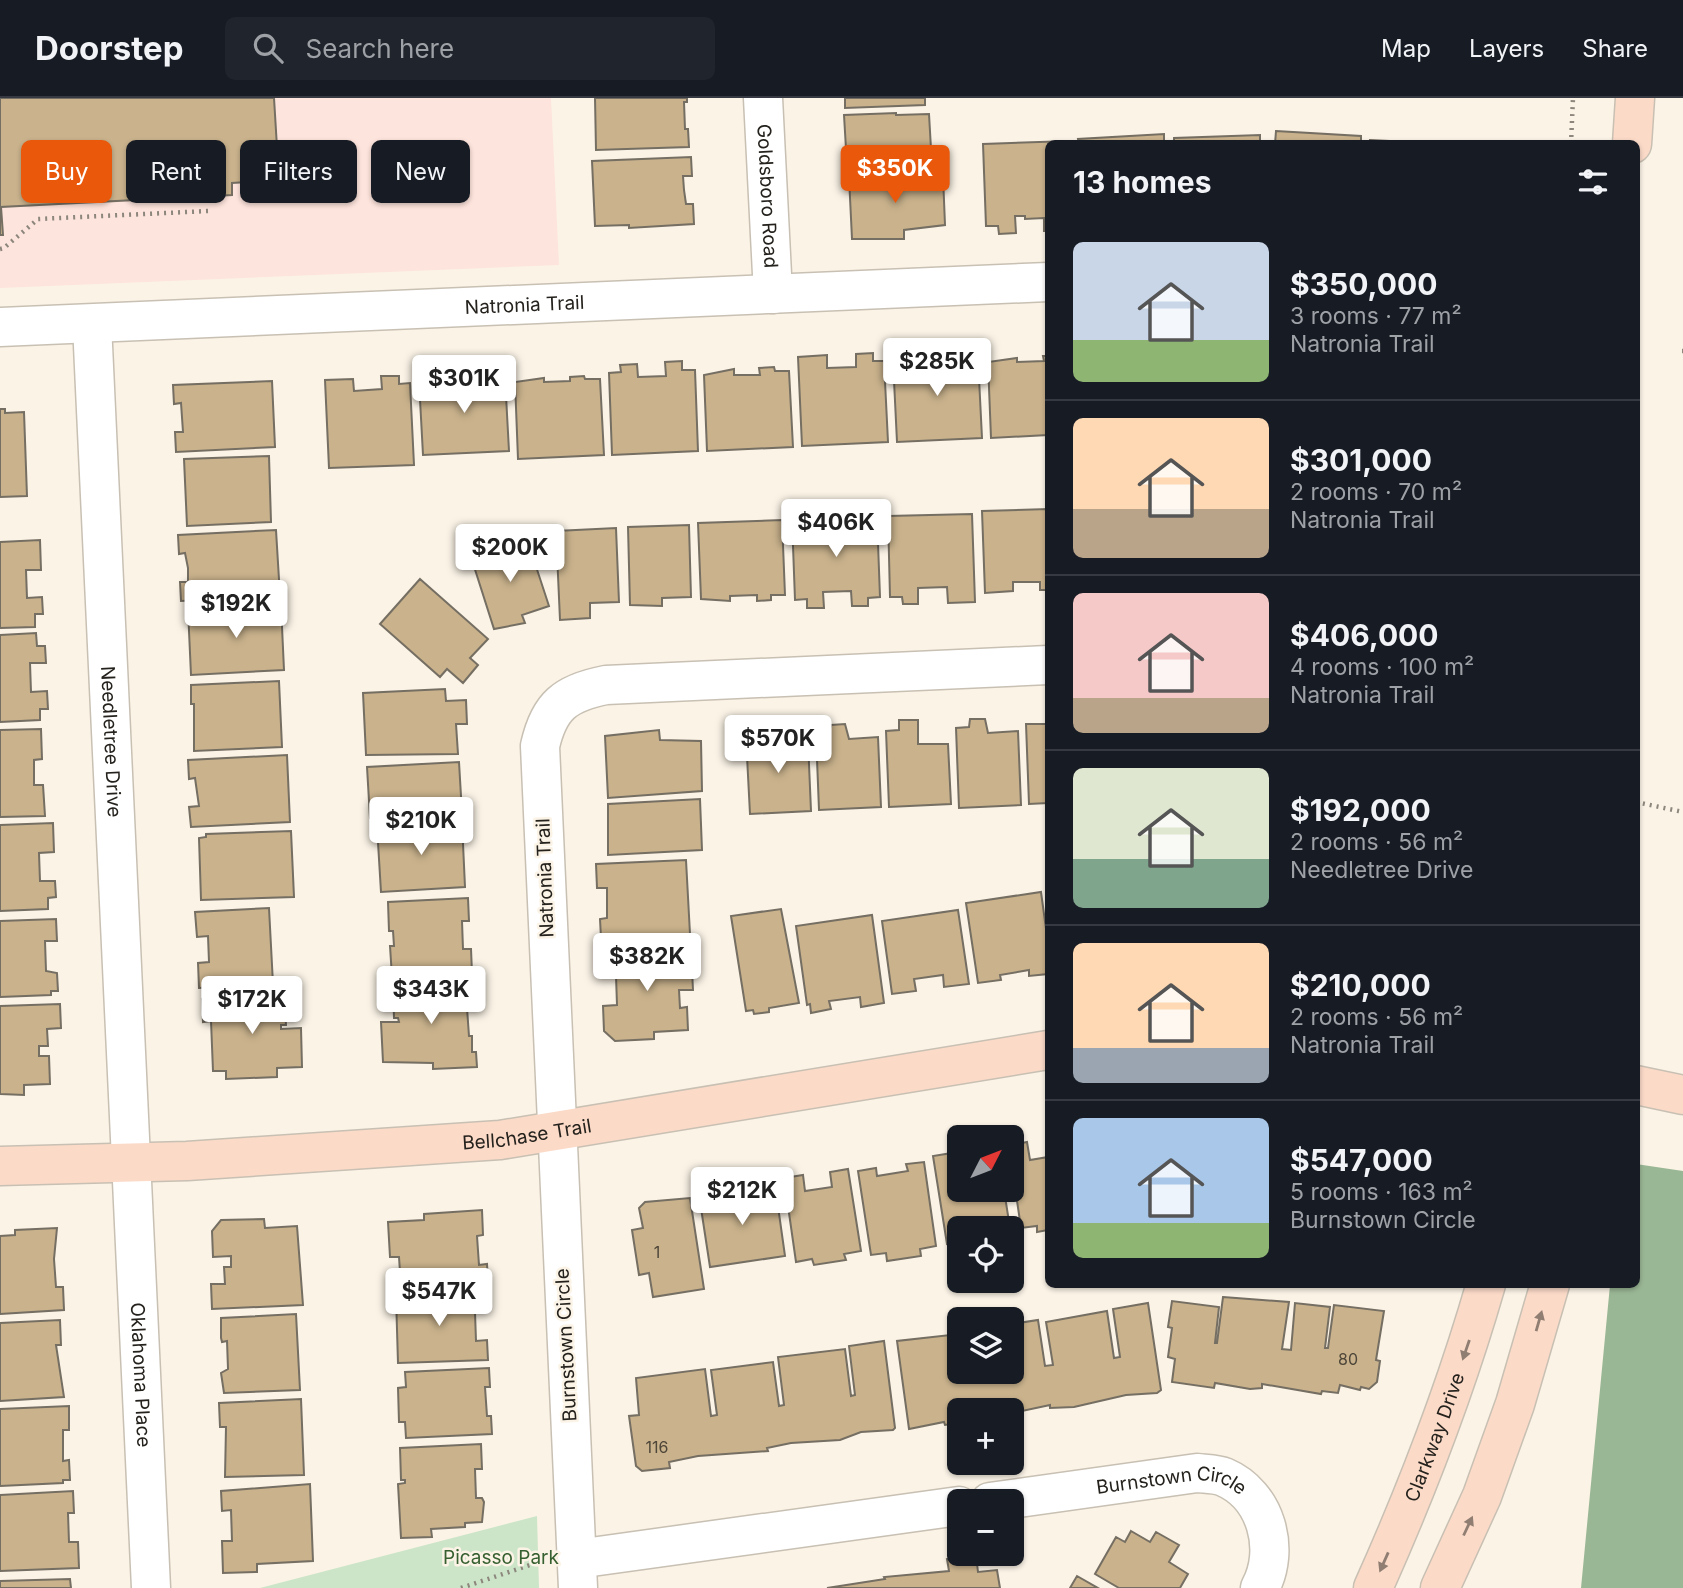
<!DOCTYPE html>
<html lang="en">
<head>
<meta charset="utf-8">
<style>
  :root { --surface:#171b24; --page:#20242c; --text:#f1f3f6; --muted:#9ea1a6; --line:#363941; --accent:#ea580c }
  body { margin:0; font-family:Inter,sans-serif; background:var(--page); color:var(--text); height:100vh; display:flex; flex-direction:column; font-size:26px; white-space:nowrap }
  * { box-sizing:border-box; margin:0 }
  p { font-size:23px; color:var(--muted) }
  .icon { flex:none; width:38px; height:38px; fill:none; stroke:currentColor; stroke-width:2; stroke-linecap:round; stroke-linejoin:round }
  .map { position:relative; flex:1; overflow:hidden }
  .drawer { position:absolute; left:1045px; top:42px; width:595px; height:1148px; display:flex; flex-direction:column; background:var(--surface); border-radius:10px; box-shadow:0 2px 5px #0004 }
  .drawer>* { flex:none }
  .banner { position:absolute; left:21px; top:42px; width:665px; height:63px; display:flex; gap:14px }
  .needle { width:46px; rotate:48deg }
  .fabs { position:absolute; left:947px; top:1027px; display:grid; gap:14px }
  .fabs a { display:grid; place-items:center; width:77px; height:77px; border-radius:10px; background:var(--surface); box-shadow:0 2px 5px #0004; font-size:35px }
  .price { position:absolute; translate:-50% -60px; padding:0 16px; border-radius:7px; background:#fff; color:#222; font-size:23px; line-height:46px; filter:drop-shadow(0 2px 4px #0008) }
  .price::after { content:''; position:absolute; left:50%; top:42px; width:21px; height:16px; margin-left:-10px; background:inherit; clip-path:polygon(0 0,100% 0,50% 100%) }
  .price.on { background:var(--accent); color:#fff }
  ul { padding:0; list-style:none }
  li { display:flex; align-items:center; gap:21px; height:175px; padding:0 28px }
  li+li { border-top:2px solid var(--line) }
  li span { display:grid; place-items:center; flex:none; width:196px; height:140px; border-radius:10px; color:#555 }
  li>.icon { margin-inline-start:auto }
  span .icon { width:84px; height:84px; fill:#fffc; stroke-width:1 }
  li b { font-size:30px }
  h2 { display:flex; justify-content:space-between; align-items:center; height:84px; padding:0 28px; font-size:30px }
  .pill { padding:0 24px; border-radius:10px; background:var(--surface); box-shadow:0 2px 5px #0004; font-size:24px; line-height:63px }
  .pill.on { background:var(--accent); color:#fff }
  header { display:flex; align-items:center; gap:42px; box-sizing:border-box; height:98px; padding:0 35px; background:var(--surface); border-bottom:2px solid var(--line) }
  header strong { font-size:33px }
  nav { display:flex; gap:38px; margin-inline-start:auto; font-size:24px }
  .search { width:490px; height:63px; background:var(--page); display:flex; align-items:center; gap:18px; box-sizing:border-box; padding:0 24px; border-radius:10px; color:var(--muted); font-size:26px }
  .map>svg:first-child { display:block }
</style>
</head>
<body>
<header>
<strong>Doorstep</strong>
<div class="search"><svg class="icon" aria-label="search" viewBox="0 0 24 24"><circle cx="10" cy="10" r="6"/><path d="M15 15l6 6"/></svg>Search here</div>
<nav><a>Map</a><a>Layers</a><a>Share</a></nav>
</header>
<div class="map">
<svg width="1683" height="1490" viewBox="0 0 1683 1490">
  <rect width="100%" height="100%" fill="#fbf3e6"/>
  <!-- education -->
  <path fill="#fde4dc" d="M0 0H551L559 167 0 190Z"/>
  <!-- green -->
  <path fill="#cce5c8" d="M537 1418 539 1490H260Z"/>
  <!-- forest -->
  <path fill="#9ab795" d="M1636 1066 1683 1073V1490H1581L1610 1187 1636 1186Z"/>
  <!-- building -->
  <path fill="#c9b28c" stroke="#756e62" stroke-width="2" d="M0 0H274L279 82 232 85V97L1 109 3 137H0Z
    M595 0H687V4H684L685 31H688L689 49 596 52Z
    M845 0H925V7L845 10Z
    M896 15V17L929 16 932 68 856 71V68H847L844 17Z
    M1276 33 1361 38V46H1275Z
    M1164 36V46H1079L1078 41Z
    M1260 37V46H1174V40Z
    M1370 42 1430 45 1370 46Z
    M1069 43V46H1048V133H1044V120L1025 121V118H1015L1016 135 999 136 998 128H986L983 46Z
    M691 59 692 78H683L684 92 686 106H693L694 126 629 130V127L595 128 592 63Z
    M896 76V80L943 78 945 127 904 132V141H852L849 79Z
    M967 251V260H978L982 340 897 344 893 262 905 261 904 254H921L922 267 950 266 949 252Z
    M873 255V263H884L888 344 802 348 798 259 827 257V270L856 269V256Z
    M1043 258H1048V337L991 340 988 264 1017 260V264L1044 263Z
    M682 263V272H695L698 353 612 357 609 275 621 274 620 267 637 266 638 279 666 278 665 264Z
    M774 269 775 273H789L793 349 707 353 704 277 734 271V277H760L759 270Z
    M490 272V280L505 279 509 353 423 357 419 283 434 282V274H449V285L476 284V273Z
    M381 278H399V286L410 285 414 367 329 370 325 282 353 281 354 293 382 291Z
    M584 278 585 281H600L604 357 518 361 515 284 544 280V284L570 283V279Z
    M272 283 275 349 176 354 175 334H183L181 305 174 306 173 287Z
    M0 311H5V315L24 314 27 398 0 399Z
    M269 358 271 424 187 428 184 361Z
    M1048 411V492H1040V484H1013V493L985 495 982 413Z
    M972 416 975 504 948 505 947 489 918 490V506H903L902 499H890L888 418Z
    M877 418 880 499 868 500V508H852L851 493 823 494 824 510H807V501L795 502 792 421Z
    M782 422 785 497H771V502L757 503V497L730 498V503L701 501 698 425Z
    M689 427 691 499 662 500V508L630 507 628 429Z
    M616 430 619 504 590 505V520L560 522 556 433Z
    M276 432 280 498 181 503 180 484H188V470L185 455 179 456 178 437Z
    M527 441 549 508 522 517 525 525 494 531 471 459Z
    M40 442 41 472H26L27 500 42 499 43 516H35V529L0 530V444Z
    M420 481 488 541 470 560 478 567 463 585 447 571 440 579 380 526Z
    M281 507 284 572 191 577 188 511Z
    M36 535 37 548H45L46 565H30L31 594 47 593 48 611H40V622L0 624V537Z
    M279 583 282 649 194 653V606H191V587Z
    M445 591 446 603 466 602 467 626H456L458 656 366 657 363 595Z
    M970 621H985L988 635 1018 633 1021 707 959 710 956 630 969 629Z
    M899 622H918V646H948L951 706 889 709 886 633 899 632Z
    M845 626 849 641 878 639 881 709 819 712 816 636 829 635 831 627Z
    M1026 626H1047L1048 705 1029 706Z
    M41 631 42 661 34 662V687H43L45 718 0 719V632Z
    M659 632 660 642 701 643 702 693 608 700 605 638Z
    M758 635H778L779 644 808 643 811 713 750 716 746 639H758Z
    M287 657 290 724 191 729 189 709 199 708 195 680 189 681 188 662Z
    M459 664 462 715 370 720 367 669Z
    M700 701 702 752 608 757V706Z
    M462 724 465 789 381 794 377 728Z
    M53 725 54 754 39 755 40 783H55L56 799 48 800V811L0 813V727Z
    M291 733 294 799 201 802 199 740 206 739V736Z
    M686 762 690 836 601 840 600 821 607 820V790H597L596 766Z
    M1041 794 1048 845V876L1029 878V872L1000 877 1001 882 978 885 966 805Z
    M468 800 469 823H462L463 851H471L472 875 392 879 390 848H394L393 833H389L388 804Z
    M269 810 273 886 199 890 198 865 209 864 208 838 197 839 195 814Z
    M781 811 799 905 769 910V914L754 916 753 912 746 913 731 818Z
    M958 812 969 886 944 889 943 877 914 881 916 893 892 896 882 823Z
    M872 817 884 905 861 909 860 899 829 903 831 911 811 915 810 906 807 907 796 828Z
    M56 821 57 843H45L46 873 57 875 58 893H51V897L0 899V823Z
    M691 851 693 892H679L680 910 687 909 688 932 654 934V941L615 943 604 933 603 908 617 907 616 878 601 879 600 855Z
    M473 885 477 905 475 909 467 910 469 938H472V954H476L477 969 433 971V965L383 964 381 924H399L398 920H394L393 888Z
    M284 895 286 927H281V931L301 930 302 969 277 970V979L226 981V973H213L211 923 203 924 202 901Z
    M60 906 61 930 47 931 48 948H39V958H49L50 986 24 987V997L0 996V908Z
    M1027 1044 1030 1062 1048 1059V1132L1037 1134V1128L1021 1130 1012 1069V1047Z
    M952 1055 954 1069 959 1068V1092H1004L1010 1130H959V1144L947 1146 933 1058Z
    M924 1064 936 1148 920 1151 921 1158 887 1163 886 1155 871 1157 858 1073 876 1070 877 1078 908 1073 906 1066Z
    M848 1071 861 1153 844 1156 846 1162 814 1167 812 1161 796 1164 784 1080 803 1077 805 1093 832 1089 830 1074Z
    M775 1087 785 1158 710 1169 699 1097 724 1093 725 1105 751 1101 750 1091Z
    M690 1100 704 1191 653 1199 649 1175 639 1177 632 1132 643 1130 639 1110 645 1104Z
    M482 1112 483 1137 477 1138 479 1167 487 1166 488 1184 401 1189 399 1159H390L388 1124 424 1122V1116Z
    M264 1121 265 1130 297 1128 303 1207 212 1211 211 1186H225L224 1169H231V1158L213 1159 212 1133 221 1122Z
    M57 1130 54 1161 56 1189H63L64 1212 0 1216V1138L15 1137V1132Z
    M484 1195 485 1213 475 1214 476 1243 487 1242 488 1262 398 1265 396 1198Z
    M1223 1199 1289 1204 1282 1251 1291 1252 1295 1205 1330 1209 1325 1250H1328L1334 1207 1384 1213 1376 1262 1380 1263 1377 1284 1369 1291 1361 1289 1360 1292 1340 1287 1338 1295 1322 1293 1321 1296 1262 1286V1290L1250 1291 1215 1285 1214 1290 1172 1284 1175 1261 1168 1259 1172 1230 1168 1229 1172 1203 1219 1209 1215 1245H1217Z
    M1148 1205 1161 1292 1157 1295 1126 1297 1074 1309 1050 1310V1307L1012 1315V1312H959V1325L945 1327 944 1324 909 1331 897 1243 959 1236V1274H971L972 1279H978V1274H1012V1226L1038 1222 1045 1268 1053 1267 1046 1224 1107 1213 1114 1260 1120 1259 1113 1211Z
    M296 1216 300 1292 224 1295 221 1275 228 1271 227 1243 222 1244 221 1240V1220Z
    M60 1222 61 1247H56L64 1299 0 1303V1225Z
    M884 1243 895 1330 893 1332 861 1334 840 1342 791 1345 767 1350 768 1353 698 1358 669 1364 670 1370 642 1373 636 1368 629 1318 639 1317 636 1280 705 1271 711 1318 717 1317 711 1272 773 1264 779 1308 784 1307 778 1259 845 1251 851 1298 855 1297 849 1248Z
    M489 1270 490 1289H485L487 1318H491L492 1336 406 1340 405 1324H399L398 1290 406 1289 405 1274Z
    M301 1301 304 1377 225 1379 226 1329H220L219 1305Z
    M69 1308V1332H63V1363L69 1362 70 1382H63V1385L0 1388V1311Z
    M481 1346 482 1371H475L476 1400H482L484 1404 482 1424 465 1425V1429L431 1431 432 1439 401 1440 398 1386 405 1385V1382H401L400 1350Z
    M310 1386 313 1463 257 1466V1474L223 1475 222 1443H232L231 1412 222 1413 221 1393Z
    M73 1393 74 1415H68L69 1444H78L79 1470 0 1473V1397Z
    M1131 1433 1150 1444 1156 1434 1179 1447 1169 1464 1188 1476 1180 1490H1119L1095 1476 1116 1439 1125 1444Z
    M976 1457 978 1474 997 1472 1000 1490H827L885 1481 884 1479 949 1473 947 1461Z
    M1077 1478 1098 1490H1070Z
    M70 1481 71 1490H0V1483Z"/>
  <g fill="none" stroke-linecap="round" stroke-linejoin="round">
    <!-- street casing -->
    <g stroke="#c8c0b3" stroke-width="41">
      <g id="street">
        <path id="s1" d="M763 0 773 196"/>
        <path id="s2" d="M92 226 151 1490"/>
        <path id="s3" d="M0 229 1048 184"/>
        <path id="s4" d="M990 1404 1197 1375C1206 1376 1217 1376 1224 1379 1266 1397 1281 1451 1260 1490"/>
        <path d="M577 1461 959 1408"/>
        <path d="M578 1490 540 648C549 608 565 595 606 587L1048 567"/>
      </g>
    </g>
    <!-- secondary casing -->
    <g stroke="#c8c0b3" stroke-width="41">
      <g id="secondary">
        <path d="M1632 46 1635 0"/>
        <path d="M1636 987 1683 997"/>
        <path id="s5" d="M0 1068 187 1063 500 1042 1048 952"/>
        <path id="s6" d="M1373 1490C1417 1392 1456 1290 1486 1186"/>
        <path d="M1440 1490 1482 1398 1515 1306 1550 1186"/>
      </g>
    </g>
    <!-- path -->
    <path stroke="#8c867d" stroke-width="4.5" stroke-dasharray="2 5" stroke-linecap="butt" d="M1571 46 1573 0
      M0 151 4 150 38 121 208 113
      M1682 253H1683
      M1636 704 1683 714
      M461 1490 533 1466"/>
    <!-- street -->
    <use href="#street" stroke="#fff" stroke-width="38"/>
    <!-- secondary -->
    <use href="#secondary" stroke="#fbdac8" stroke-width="38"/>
  </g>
  <!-- one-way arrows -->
  <defs><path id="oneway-solid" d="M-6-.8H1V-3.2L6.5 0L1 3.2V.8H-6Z" transform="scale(1.75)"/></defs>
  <g fill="#907e72">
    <use href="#oneway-solid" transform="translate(1539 1223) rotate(-74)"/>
    <use href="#oneway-solid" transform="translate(1466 1252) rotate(109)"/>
    <use href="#oneway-solid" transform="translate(1468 1428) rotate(-65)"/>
    <use href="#oneway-solid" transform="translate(1384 1464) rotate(114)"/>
  </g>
  <g text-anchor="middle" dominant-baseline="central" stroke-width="5" stroke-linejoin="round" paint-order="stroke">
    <!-- number labels -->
    <g font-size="16" fill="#4e4639">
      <text x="657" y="1154">1</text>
      <text x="1348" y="1261">80</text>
      <text x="657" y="1349">116</text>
    </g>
    <!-- street labels -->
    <g font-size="19" fill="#25221d" stroke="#fbf3e6">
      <text stroke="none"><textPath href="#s1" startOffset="98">Goldsboro Road</textPath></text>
      <text stroke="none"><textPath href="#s3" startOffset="525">Natronia Trail</textPath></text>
      <text stroke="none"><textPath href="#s2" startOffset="418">Needletree Drive</textPath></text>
      <text transform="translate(545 780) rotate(-92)">Natronia Trail</text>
      <text stroke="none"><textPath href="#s5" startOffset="528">Bellchase Trail</textPath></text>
      <text transform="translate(566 1247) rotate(-93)">Burnstown Circle</text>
      <text stroke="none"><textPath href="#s2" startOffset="1052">Oklahoma Place</textPath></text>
      <text stroke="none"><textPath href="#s6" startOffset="163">Clarkway Drive</textPath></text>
      <text stroke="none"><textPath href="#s4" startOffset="184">Burnstown Circle</textPath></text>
    </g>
    <!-- park labels -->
    <g font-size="19" fill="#376031" stroke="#fbf3e6">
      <text x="501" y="1459">Picasso Park</text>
    </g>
  </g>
</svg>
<div class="fabs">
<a><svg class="needle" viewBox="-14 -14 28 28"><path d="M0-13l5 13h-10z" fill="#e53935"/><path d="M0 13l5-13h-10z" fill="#9ea1a6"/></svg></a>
<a><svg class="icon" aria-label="locate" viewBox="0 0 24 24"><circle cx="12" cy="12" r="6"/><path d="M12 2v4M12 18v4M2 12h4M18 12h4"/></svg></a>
<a><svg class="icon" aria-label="layers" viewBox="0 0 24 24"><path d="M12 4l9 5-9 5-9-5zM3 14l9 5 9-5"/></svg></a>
<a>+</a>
<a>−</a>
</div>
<b class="price on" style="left:895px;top:107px">$350K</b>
<b class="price" style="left:937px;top:300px">$285K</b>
<b class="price" style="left:464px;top:317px">$301K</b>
<b class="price" style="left:836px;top:461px">$406K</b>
<b class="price" style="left:510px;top:486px">$200K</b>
<b class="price" style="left:236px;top:542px">$192K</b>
<b class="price" style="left:778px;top:677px">$570K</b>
<b class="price" style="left:421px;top:759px">$210K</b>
<b class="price" style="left:647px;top:895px">$382K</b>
<b class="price" style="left:431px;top:928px">$343K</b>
<b class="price" style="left:252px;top:938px">$172K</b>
<b class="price" style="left:742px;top:1129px">$212K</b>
<b class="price" style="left:439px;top:1230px">$547K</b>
<div class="banner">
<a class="pill on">Buy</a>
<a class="pill">Rent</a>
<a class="pill">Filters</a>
<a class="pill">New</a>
</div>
<section class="drawer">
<h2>13 homes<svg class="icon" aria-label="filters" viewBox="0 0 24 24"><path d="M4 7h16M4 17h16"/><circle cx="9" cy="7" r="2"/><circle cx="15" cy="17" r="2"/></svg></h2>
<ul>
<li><span style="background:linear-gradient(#c9d6e8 70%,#8fb573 0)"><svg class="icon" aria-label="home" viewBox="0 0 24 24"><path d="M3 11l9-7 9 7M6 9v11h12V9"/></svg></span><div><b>$350,000</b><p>3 rooms · 77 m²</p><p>Natronia Trail</p></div></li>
<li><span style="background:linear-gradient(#ffd9b3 65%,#b9a48a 0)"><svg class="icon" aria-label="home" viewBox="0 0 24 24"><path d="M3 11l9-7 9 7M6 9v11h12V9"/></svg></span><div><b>$301,000</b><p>2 rooms · 70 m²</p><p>Natronia Trail</p></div></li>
<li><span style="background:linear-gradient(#f6c9c9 75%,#b9a48a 0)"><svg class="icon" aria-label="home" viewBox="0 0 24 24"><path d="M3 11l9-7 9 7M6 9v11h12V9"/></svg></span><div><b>$406,000</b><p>4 rooms · 100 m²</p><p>Natronia Trail</p></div></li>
<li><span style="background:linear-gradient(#dfe7d0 65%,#7fa58c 0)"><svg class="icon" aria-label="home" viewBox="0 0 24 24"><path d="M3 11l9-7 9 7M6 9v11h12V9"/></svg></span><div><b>$192,000</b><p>2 rooms · 56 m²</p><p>Needletree Drive</p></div></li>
<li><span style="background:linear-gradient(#ffd9b3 75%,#9aa5b1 0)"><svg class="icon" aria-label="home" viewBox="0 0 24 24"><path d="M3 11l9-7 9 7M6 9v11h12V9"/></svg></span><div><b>$210,000</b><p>2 rooms · 56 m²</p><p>Natronia Trail</p></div></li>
<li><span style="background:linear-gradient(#a9c7e8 75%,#8fb573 0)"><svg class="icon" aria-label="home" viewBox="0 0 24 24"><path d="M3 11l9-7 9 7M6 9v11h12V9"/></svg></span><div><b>$547,000</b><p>5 rooms · 163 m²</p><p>Burnstown Circle</p></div></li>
</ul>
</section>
</div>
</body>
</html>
